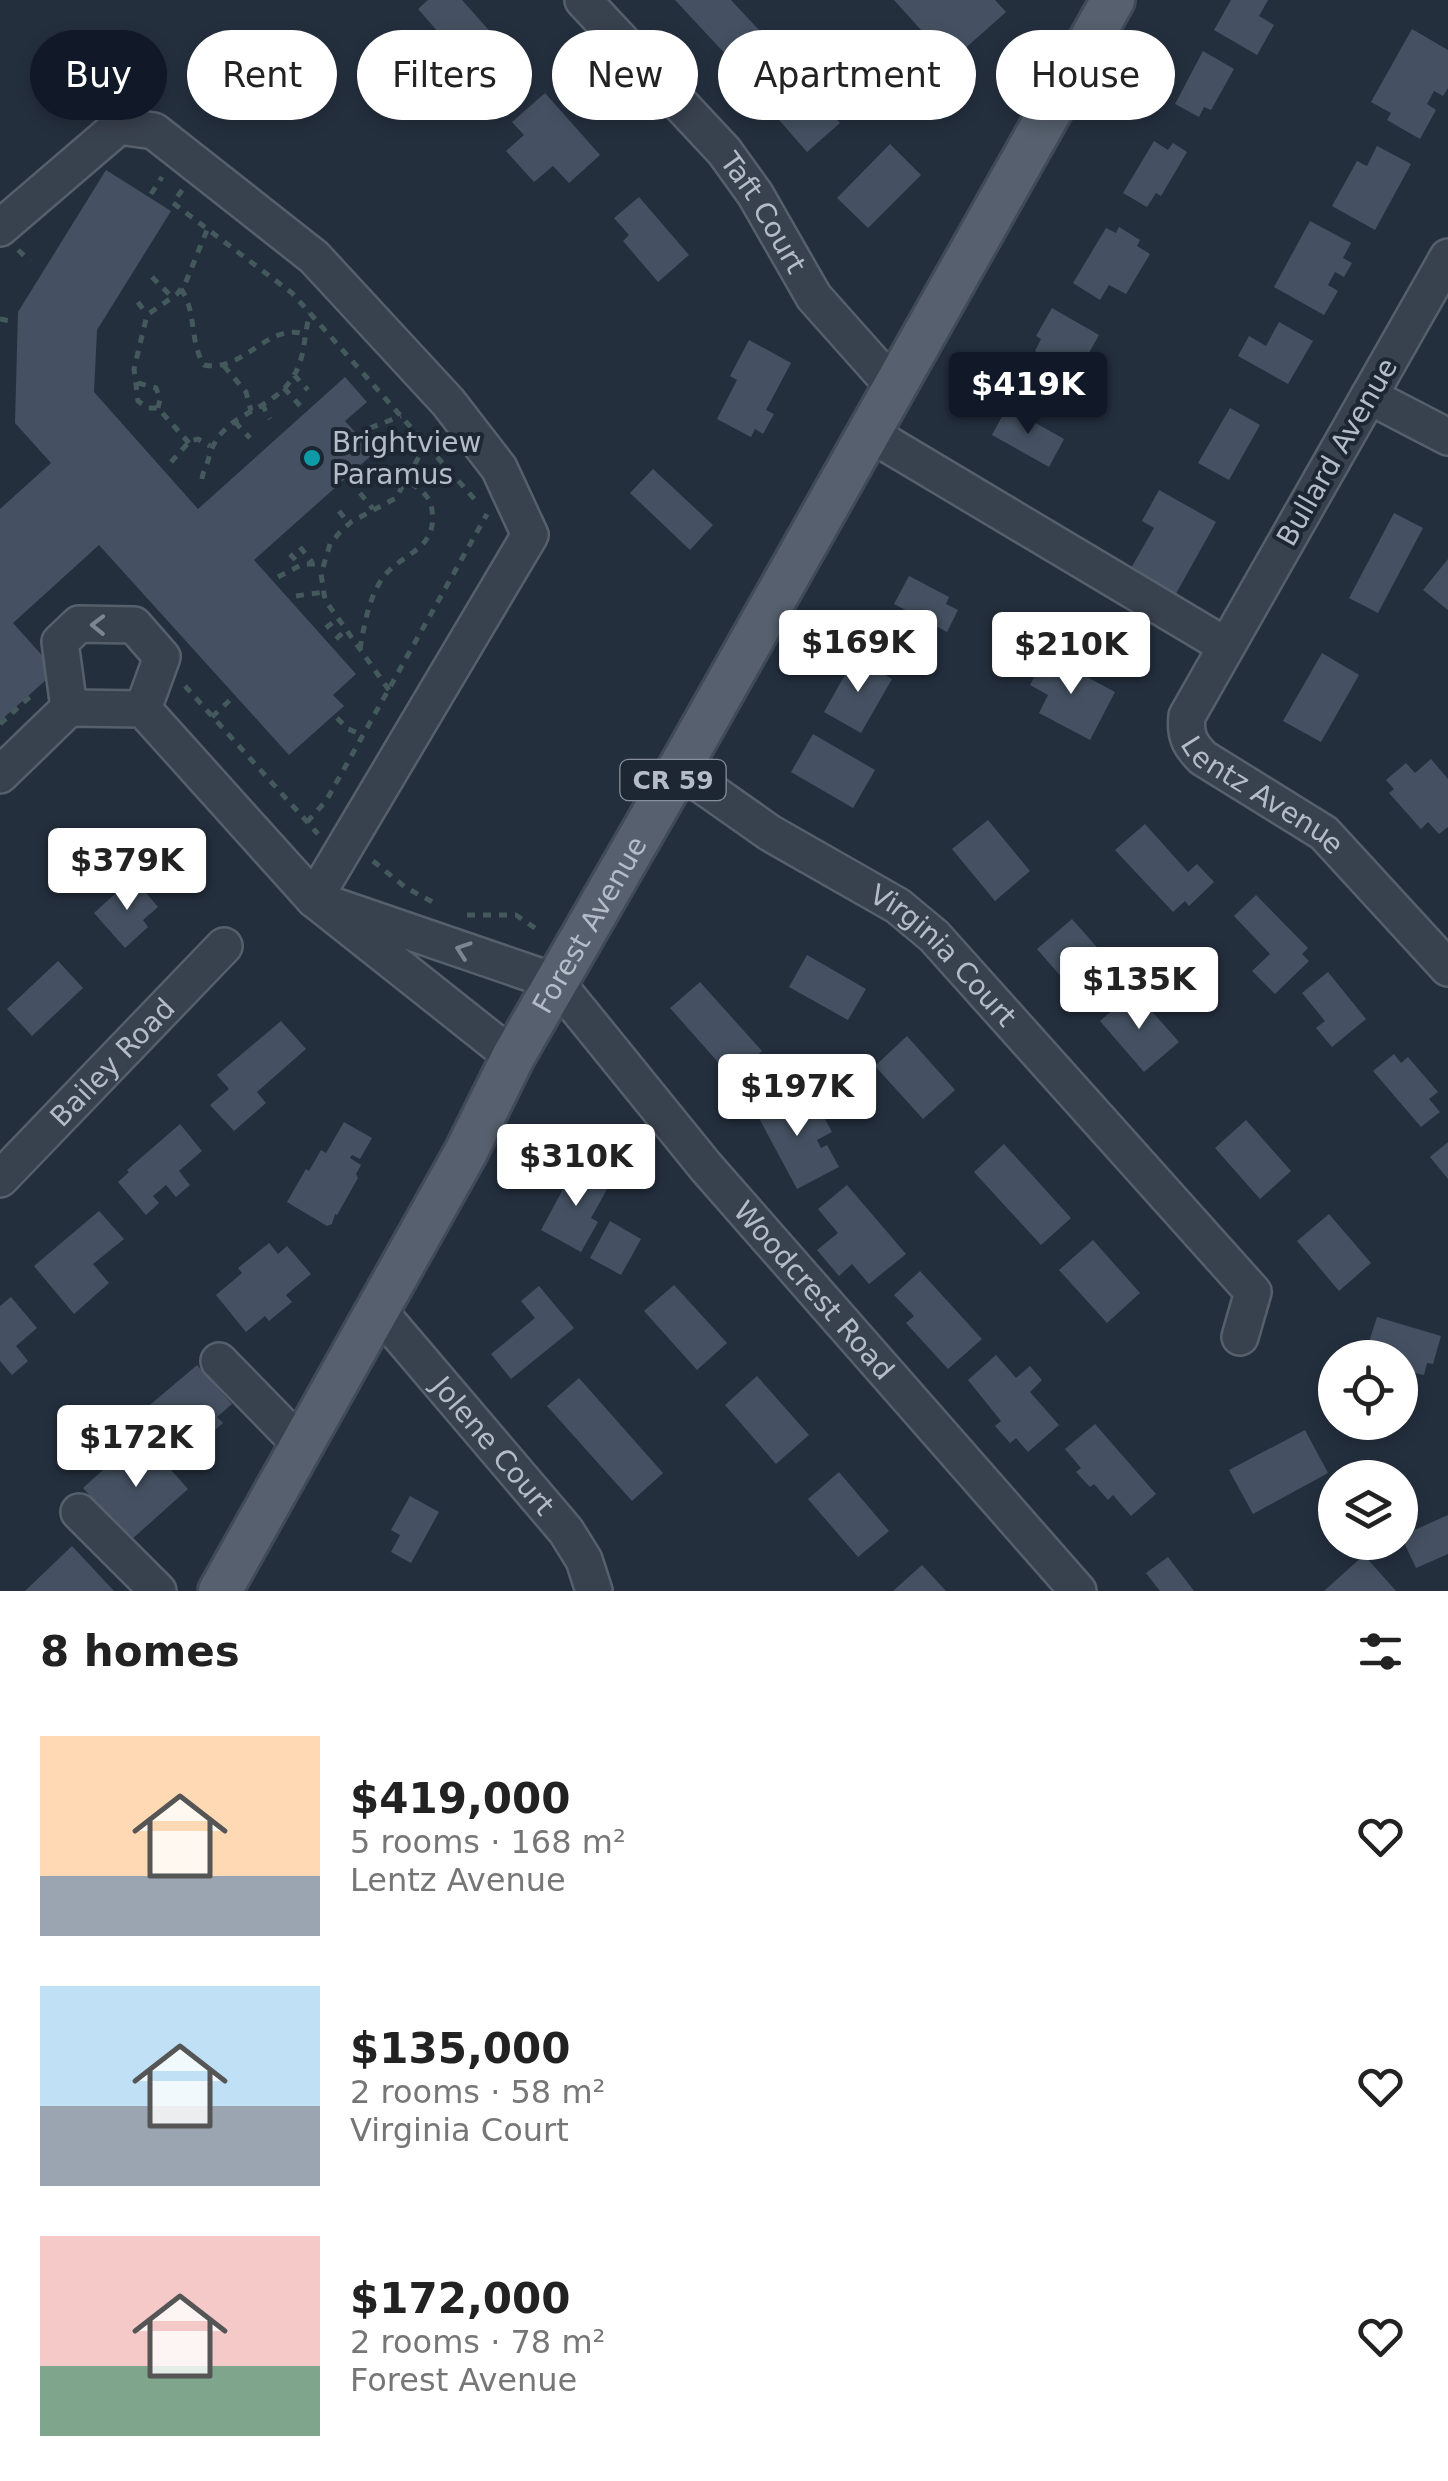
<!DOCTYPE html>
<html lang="en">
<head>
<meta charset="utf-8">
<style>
  :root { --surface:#fff; --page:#f2f2f2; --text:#222; --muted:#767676; --accent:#111827 }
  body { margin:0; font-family:"DejaVu Sans",sans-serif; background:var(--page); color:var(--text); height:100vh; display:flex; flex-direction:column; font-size:38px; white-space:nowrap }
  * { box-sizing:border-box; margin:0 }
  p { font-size:32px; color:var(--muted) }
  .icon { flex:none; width:55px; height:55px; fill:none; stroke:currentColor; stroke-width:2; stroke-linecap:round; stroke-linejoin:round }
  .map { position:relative; height:1591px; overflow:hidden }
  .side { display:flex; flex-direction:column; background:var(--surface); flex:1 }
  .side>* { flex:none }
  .guide { position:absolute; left:30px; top:30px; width:1390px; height:90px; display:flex; gap:20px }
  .controls { position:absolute; left:1318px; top:1340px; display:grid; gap:20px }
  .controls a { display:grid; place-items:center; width:100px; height:100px; border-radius:50%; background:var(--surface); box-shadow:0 5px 15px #0003; font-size:50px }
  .price { position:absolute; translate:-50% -85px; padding:0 22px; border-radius:10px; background:#fff; color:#222; font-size:32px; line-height:65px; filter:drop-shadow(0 2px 5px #0008) }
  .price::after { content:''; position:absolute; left:50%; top:60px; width:30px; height:22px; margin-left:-15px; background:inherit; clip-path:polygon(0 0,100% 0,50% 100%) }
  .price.on { background:var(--accent); color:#fff }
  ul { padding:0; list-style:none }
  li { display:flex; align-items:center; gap:30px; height:250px; padding:0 40px }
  li span { display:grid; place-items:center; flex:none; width:280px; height:200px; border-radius:0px; color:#555 }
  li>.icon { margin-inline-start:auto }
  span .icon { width:120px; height:120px; fill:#fffc; stroke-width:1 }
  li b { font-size:42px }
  h2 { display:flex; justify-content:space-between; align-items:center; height:120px; padding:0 40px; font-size:42px }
  .tag { padding:0 35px; border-radius:45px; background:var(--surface); box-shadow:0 5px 15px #0003; font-size:35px; line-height:90px }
  .tag.on { background:var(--accent); color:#fff }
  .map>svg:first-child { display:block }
</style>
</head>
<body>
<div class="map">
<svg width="1448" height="1591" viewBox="0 0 1448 1591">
  <rect width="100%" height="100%" fill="#242f3e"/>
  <!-- building -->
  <path fill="#455162" d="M428 0H462L502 45 468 74 450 53 454 50 418 9Z
    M675 0H731L772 44 742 72Z
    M894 0H995L1006 12 950 62Z
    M1231 0H1268L1259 16 1274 25 1257 55 1214 30Z
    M1412 29 1448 50V88L1443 96 1434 91 1427 104 1436 110 1420 139 1387 120 1391 113 1371 102Z
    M1203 51 1234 69 1211 110 1204 107 1199 117 1175 104Z
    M791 69 840 123 807 152 759 97Z
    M545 93 600 155 569 183 553 166 534 182 506 151 524 135 512 122Z
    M1154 141 1168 150 1173 143 1187 152 1161 196 1156 193 1147 207 1123 193Z
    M890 144 921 175 868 228 837 198Z
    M1377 146 1411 164 1375 230 1332 206 1357 161 1367 166Z
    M106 170 171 211 97 330 94 392 198 509 345 377 367 402 345 421 374 453 254 560 356 674 333 695 344 706 289 755 99 545 13 623 56 671 0 721V509L51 463 15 423 18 312Z
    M639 197 689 255 658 282 623 241 629 235 614 218Z
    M1310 221 1351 243 1343 258 1352 263 1344 277 1335 272 1328 285 1338 291 1324 315 1274 287Z
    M1119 227 1140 240 1137 246 1150 254 1126 294 1109 285 1100 300 1073 283 1106 228 1116 233Z
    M1052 308 1099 335 1062 400 1027 380 1041 354 1035 351 1041 339 1036 336Z
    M1279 322 1313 341 1288 384 1238 356 1249 336 1266 346Z
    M749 340 791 363 766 410 774 414 763 434 755 429 751 437 717 419 737 380 730 376Z
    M1007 407 1064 439 1049 467 992 435Z
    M1230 408 1260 425 1229 480 1198 463Z
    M653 469 713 525 690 550 630 493Z
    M1159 490 1216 522 1168 608 1123 582 1154 528 1142 521Z
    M1394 513 1423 528 1378 613 1349 598Z
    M1448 559V610L1423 590Z
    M909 576 949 597 946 604 958 610 947 632 894 604Z
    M1322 653 1359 675 1321 742 1283 721Z
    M1046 655 1115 692 1090 740 1039 713 1048 695 1030 685Z
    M855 657 892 679 861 733 824 712Z
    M813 734 875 770 853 808 791 772Z
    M1431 759 1448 779V827L1439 834 1428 822 1421 829 1389 793 1394 789 1386 780 1406 763 1415 773Z
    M988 820 1030 871 995 901 952 849Z
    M1145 824 1188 872 1197 864 1214 882 1189 906 1185 901 1173 912 1115 850Z
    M129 881 132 885 136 881 158 907 143 920 148 927 125 948 94 913Z
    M1256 895 1308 948 1302 954 1309 961 1275 994 1252 971 1270 954 1234 916Z
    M1072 919 1119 972 1084 1003 1037 949Z
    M807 955 866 989 848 1020 789 987Z
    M58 961 83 988 32 1036 7 1009Z
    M1328 972 1366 1019 1332 1047 1316 1028 1325 1021 1302 993Z
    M700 982 762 1051 732 1078 670 1008Z
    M1134 991 1179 1042 1144 1072 1100 1021Z
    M281 1021 306 1049 257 1092 266 1103 234 1131 210 1105 229 1089 217 1075Z
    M907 1036 955 1090 923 1119 875 1066Z
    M1394 1054 1401 1063 1408 1057 1438 1092 1429 1099 1440 1112 1421 1127 1373 1071Z
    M783 1089 799 1119 819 1108 832 1132 817 1140 821 1148 827 1145 839 1167 797 1189 752 1105Z
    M1246 1120 1291 1171 1260 1199 1215 1148Z
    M344 1122 372 1138 360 1159 352 1155 350 1158 361 1165 356 1174 358 1178 337 1215 335 1214 332 1224 327 1226 287 1202 306 1169 309 1171 321 1150 326 1153Z
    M180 1124 202 1151 179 1171 190 1185 176 1197 166 1185 153 1196 159 1203 146 1215 118 1182 129 1172 127 1170Z
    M1448 1142V1179L1430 1157Z
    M1004 1144 1071 1218 1041 1245 974 1172Z
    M576 1165 610 1184 591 1218 598 1222 581 1252 541 1230Z
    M847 1185 906 1254 869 1284 852 1264 839 1276 817 1250 838 1233 818 1209Z
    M99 1211 124 1239 93 1264 109 1283 74 1314 34 1266Z
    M1329 1214 1371 1263 1339 1291 1297 1241Z
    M610 1221 641 1239 621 1275 590 1258Z
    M1093 1240 1140 1293 1107 1323 1059 1270Z
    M269 1243 278 1254 287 1246 311 1274 286 1295 292 1302 269 1321 265 1316 246 1332 216 1295 242 1273 238 1268Z
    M920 1271 982 1339 948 1369 906 1323 914 1316 894 1295Z
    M674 1285 727 1343 697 1370 644 1311Z
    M539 1286 574 1328 511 1379 491 1354 535 1318 521 1301Z
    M11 1297 37 1328 16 1346 28 1361 12 1375 0 1361V1306Z
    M1377 1317 1441 1336 1433 1364 1427 1363 1424 1375 1415 1373 1411 1388 1403 1386 1401 1395 1400 1358H1353L1357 1342 1368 1345Z
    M996 1355 1016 1378 1030 1366 1042 1380 1030 1392 1059 1425 1028 1452 1016 1438 1010 1443 995 1426 1001 1421 968 1380Z
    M197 1365 232 1404 217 1417 223 1423 205 1439 210 1445 190 1462 144 1410Z
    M757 1376 809 1435 776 1464 725 1405Z
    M579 1378 663 1473 632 1501 547 1406Z
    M1095 1424 1156 1494 1131 1516 1113 1495 1108 1500 1094 1484 1090 1487 1076 1472 1081 1468 1065 1449Z
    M1305 1430 1328 1473 1253 1514 1229 1470Z
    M150 1446 188 1489 131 1540 83 1488 124 1451 133 1461Z
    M839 1472 889 1531 858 1557 808 1499Z
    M410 1496 439 1512 411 1563 391 1552 400 1535 391 1530Z
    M1448 1515V1554L1416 1568 1401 1536Z
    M72 1546 114 1591H25Z
    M1364 1555 1396 1591H1324Z
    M1168 1557 1194 1591H1160L1146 1573Z
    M922 1565 946 1591H893Z"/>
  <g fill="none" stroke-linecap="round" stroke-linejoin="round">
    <!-- minor casing -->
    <g stroke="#565f6c" stroke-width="40">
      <g id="minor">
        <path id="s1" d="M583 0 724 151 755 194 814 297 895 388"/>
        <path d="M0 228 119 126 154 131 314 257 448 402 499 468 530 535 314 899"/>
        <path id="s2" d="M1448 257 1187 716C1185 735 1189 744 1203 758L1324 833 1448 968"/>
        <path d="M1369 396 1448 437"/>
        <path d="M869 433 1226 646"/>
        <path d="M69 708 60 642 79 624 134 625 162 657 143 709"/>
        <path id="s3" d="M679 769 770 833 898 906 934 936 1253 1292 1240 1337"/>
        <path d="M0 775 69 708 143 709 314 899 513 1057"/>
        <path id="s4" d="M314 899 556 982 706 1167 1078 1591"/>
        <path id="s5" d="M0 1179 224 946"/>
        <path id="s6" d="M378 1310 566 1531 584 1560 594 1591"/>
        <path d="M219 1361 301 1445"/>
        <path d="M79 1512 158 1591"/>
      </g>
    </g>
    <!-- major casing -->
    <g stroke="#414a57" stroke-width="48">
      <g id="major">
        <path id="s7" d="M220 1591 466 1152 513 1057 679 769 1113 0"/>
      </g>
    </g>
    <!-- path -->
    <path stroke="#44595c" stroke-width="5" stroke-dasharray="8 8" stroke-linecap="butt" d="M182 190 173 203 292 293 477 502
      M151 194 162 177
      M18 250 30 261
      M152 277 172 297
      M181 289C197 312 189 341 204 365 244 373 267 322 305 334
      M138 302 147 315
      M0 319 11 321
      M224 366 246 392 251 411
      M294 375 308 390
      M138 383 156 388 160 399 158 408
      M284 388 303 409
      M262 404 270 419
      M235 422 250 438
      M370 428 401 416
      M189 443 158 408H148L138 401 134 369 147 315 177 294 185 284 207 230
      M171 462 190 441 198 439 210 446
      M202 479C203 470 207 466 209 457 221 412 268 414 291 380 306 359 303 337 310 313
      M360 493 373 509
      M339 511 349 524
      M300 547 312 562
      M290 554 300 565
      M278 577 303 564H323
      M296 596 324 592
      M326 628 338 618
      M336 639 346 630
      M360 649C364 626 368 602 380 582 398 552 438 553 432 510 430 495 420 489 408 482
      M185 686 318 834
      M389 690 325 600 321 574 330 544 340 532 351 522 396 498 426 444
      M212 717 232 698
      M337 718 348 729 363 735
      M0 724 33 694
      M307 822 326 801 487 514
      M373 861 405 887 438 905
      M467 915H516L535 928"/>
    <!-- minor -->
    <use href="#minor" stroke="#38414e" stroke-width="35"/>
    <!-- major -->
    <use href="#major" stroke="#56606e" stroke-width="42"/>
  </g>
  <!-- one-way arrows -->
  <defs><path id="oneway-chevron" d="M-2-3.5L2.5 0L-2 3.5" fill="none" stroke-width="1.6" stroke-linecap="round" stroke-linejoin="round" transform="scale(2.5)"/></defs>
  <g stroke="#7c8592">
    <use href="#oneway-chevron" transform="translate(98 625) rotate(-179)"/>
    <use href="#oneway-chevron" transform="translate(463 950) rotate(-161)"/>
  </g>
  <!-- markers -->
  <circle fill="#0f9aa8" stroke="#1d2633" stroke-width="4" cx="312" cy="458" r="10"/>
  <g text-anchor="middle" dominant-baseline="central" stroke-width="8" stroke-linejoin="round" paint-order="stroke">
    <!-- shield labels -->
    <rect fill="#1d2633" stroke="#878f9c" stroke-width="2.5" x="620.5" y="760" width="105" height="40" rx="8"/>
    <g font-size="25" font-weight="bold" fill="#b4bcc9">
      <text x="673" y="780">CR 59</text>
    </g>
    <!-- street labels -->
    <g font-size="28" fill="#b4bcc9" stroke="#1d2633">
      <text stroke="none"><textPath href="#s1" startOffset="280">Taft Court</textPath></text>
      <text transform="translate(1337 452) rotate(-60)">Bullard Avenue</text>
      <text stroke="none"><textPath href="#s2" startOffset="645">Lentz Avenue</textPath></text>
      <text stroke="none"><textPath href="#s7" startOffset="762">Forest Avenue</textPath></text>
      <text stroke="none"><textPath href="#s3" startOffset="325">Virginia Court</textPath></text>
      <text stroke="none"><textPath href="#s5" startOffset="162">Bailey Road</textPath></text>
      <text stroke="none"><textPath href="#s4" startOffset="658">Woodcrest Road</textPath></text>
      <text stroke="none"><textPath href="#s6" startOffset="178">Jolene Court</textPath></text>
    </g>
    <!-- poi labels -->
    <g font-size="28" fill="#b4bcc9" stroke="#1d2633" text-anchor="start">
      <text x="332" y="442">Brightview<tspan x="332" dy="32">Paramus</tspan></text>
    </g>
  </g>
</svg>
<div class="controls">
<a><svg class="icon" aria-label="locate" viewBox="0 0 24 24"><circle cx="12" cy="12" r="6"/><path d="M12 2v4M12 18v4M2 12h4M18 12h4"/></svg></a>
<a><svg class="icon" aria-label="layers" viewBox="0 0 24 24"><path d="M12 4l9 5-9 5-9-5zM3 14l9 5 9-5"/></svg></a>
</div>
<b class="price on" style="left:1028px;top:437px">$419K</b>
<b class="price" style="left:858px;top:695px">$169K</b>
<b class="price" style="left:1071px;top:697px">$210K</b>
<b class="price" style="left:127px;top:913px">$379K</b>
<b class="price" style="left:1139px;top:1032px">$135K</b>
<b class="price" style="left:797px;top:1139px">$197K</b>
<b class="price" style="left:576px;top:1209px">$310K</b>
<b class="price" style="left:136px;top:1490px">$172K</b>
<div class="guide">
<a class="tag on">Buy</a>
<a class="tag">Rent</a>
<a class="tag">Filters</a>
<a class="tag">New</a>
<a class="tag">Apartment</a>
<a class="tag">House</a>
</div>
</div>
<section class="side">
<h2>8 homes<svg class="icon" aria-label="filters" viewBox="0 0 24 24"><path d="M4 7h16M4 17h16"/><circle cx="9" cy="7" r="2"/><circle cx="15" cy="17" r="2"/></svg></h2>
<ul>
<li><span style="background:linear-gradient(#ffd9b3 70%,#9aa5b1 0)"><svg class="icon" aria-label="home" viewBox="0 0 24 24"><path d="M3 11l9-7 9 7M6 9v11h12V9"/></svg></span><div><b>$419,000</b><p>5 rooms · 168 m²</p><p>Lentz Avenue</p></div><svg class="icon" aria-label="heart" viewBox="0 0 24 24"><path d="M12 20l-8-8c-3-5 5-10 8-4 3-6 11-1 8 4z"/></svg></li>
<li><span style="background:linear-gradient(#bfe0f5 60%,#9aa5b1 0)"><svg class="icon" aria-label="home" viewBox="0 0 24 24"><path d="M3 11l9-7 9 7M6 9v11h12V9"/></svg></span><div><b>$135,000</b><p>2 rooms · 58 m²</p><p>Virginia Court</p></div><svg class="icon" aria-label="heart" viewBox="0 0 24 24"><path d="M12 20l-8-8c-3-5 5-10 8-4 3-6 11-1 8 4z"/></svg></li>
<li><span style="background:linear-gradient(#f6c9c9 65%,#7fa58c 0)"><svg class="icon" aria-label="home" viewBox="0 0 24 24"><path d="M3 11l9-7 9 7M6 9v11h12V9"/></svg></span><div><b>$172,000</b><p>2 rooms · 78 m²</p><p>Forest Avenue</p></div><svg class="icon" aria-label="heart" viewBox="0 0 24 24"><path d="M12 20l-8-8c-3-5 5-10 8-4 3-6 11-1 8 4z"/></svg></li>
</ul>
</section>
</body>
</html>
